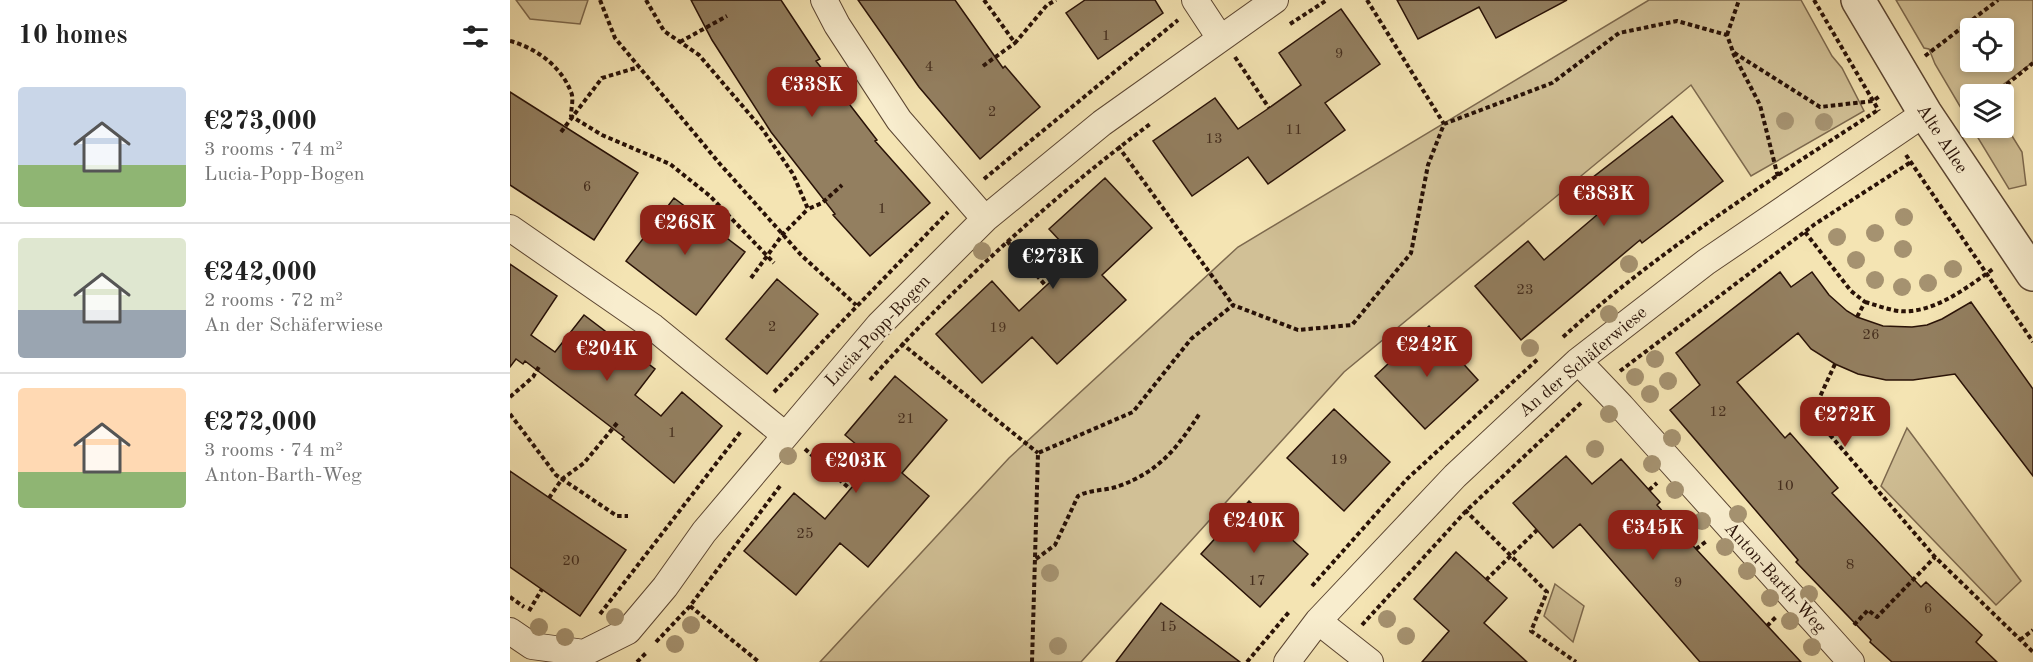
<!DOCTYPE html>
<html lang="en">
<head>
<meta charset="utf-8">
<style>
  :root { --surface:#fff; --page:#f2f2f2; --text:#222; --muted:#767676; --line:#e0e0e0; --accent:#8f2418 }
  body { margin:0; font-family:"Old Standard TT",serif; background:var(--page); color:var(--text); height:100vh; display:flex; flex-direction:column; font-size:22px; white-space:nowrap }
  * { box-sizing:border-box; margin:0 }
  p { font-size:20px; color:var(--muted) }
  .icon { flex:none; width:33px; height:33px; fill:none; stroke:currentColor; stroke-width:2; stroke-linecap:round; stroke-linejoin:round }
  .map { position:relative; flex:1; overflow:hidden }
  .side { display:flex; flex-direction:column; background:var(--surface); width:510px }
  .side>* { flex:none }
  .controls { position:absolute; left:1450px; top:18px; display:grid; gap:12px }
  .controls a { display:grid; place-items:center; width:54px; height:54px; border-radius:6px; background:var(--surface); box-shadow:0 3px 9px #0003; font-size:30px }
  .price { position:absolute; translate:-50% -51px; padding:0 14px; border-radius:12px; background:var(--accent); color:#fff; font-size:20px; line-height:39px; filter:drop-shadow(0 2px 3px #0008) }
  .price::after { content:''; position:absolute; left:50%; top:36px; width:18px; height:14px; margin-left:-9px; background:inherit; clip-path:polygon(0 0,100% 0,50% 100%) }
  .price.active { background:#222; color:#fff }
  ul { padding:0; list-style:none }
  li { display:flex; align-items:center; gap:18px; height:150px; padding:0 18px }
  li+li { border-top:2px solid var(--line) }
  li span { display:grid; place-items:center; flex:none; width:168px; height:120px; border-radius:6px; color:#555 }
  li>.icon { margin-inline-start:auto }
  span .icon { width:72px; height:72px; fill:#fffc; stroke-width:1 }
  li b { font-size:26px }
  h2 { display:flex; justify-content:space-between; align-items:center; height:72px; padding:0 18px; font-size:26px }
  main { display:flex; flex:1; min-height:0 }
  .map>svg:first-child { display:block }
</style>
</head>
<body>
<main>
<section class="side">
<h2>10 homes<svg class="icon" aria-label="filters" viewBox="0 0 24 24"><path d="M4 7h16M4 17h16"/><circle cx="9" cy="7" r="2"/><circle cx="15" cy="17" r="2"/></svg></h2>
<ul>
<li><span style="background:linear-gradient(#c9d6e8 65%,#8fb573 0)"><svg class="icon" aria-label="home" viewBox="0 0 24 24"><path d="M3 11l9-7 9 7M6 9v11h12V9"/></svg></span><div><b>€273,000</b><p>3 rooms · 74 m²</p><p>Lucia-Popp-Bogen</p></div></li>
<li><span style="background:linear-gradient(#dfe7d0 60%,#9aa5b1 0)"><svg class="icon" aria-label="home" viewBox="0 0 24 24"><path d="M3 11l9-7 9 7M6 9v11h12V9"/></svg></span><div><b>€242,000</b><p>2 rooms · 72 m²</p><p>An der Schäferwiese</p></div></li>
<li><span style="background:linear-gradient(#ffd9b3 70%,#8fb573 0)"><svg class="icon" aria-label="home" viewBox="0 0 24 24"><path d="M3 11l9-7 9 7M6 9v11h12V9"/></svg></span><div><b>€272,000</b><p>3 rooms · 74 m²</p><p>Anton-Barth-Weg</p></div></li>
</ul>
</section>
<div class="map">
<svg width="1523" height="662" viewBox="0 0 1523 662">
  <rect width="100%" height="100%" fill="#f4e4b3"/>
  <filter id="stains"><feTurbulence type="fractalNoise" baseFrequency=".00333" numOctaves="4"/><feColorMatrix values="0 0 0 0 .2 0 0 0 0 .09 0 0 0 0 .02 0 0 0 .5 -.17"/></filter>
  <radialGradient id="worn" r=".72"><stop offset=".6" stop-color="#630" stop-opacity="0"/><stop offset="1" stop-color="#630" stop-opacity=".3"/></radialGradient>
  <!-- green -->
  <path fill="#d1c096" stroke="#7d694e" stroke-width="1.5" fill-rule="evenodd" d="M6 0H78L70 24 20 19Z
    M1139 0H1291L1322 56 1332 68 1354 111 1241 176 1181 85 834 372 571 662H310L499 458 728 247Z
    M1386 0H1523V62L1491 86V94H1461V125L1425 64 1419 49 1414 48ZM1461 28H1494V62H1461Z
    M1494 123 1512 152 1516 185 1499 189 1462 128H1494Z
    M1397 428 1511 581 1486 605 1371 486Z
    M1045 584 1074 606 1063 642 1034 616Z"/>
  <!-- building -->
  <path fill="#937f60" stroke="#291207" stroke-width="1.5" d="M181 0H271L310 59 306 61 367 140 365 141 420 203 360 256 323 215 325 214 261 132 202 40Z
    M348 0H445L493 68 495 66 530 107 470 159 409 87Z
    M575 0H645L653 13 588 59 556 13Z
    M887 0H1057L986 38 969 7 908 39Z
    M831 9 870 64 815 103 835 130 758 184 738 157 682 196 643 141 705 98 728 129 759 108 791 85 769 53Z
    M0 92 128 173 84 240 0 185Z
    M1162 116 1213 181 1132 243 1130 240 1011 340 965 286 1018 241 1034 260 1101 203 1082 178Z
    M595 178 642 228 592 275 616 300 547 364 522 337 472 383 426 334 482 281 509 311 566 258 539 229Z
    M164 198 235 252 186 315 116 261Z
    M0 264 47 296 21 335 45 352 74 315 145 369 125 395 151 416 172 392 212 426 164 483 112 439 114 437 15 361 13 364 6 359 0 367Z
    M1270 272 1281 287 1302 272 1319 295 1337 311 1347 317 1373 326 1402 327 1417 325 1432 319 1461 302 1523 389V476L1445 374 1403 380H1376L1348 374 1325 364 1301 349 1288 333 1227 382 1275 438 1280 433 1328 488 1322 493 1411 587 1416 582 1472 635 1466 642 1487 662H1382L1360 642 1361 640 1286 562 1288 560 1160 410 1190 385 1166 353Z
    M267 279 308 314 257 374 216 339Z
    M919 326 968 380 915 429 865 376Z
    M385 376 437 420 392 473 419 496 358 567 330 543 286 595 234 551 284 493 315 519 365 460 335 435Z
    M824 409 880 462 834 511 777 458Z
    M1056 456 1082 484 1111 459 1150 502 1147 505 1186 549 1291 662H1190L1070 524 1043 548 1003 503Z
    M0 471 116 550 70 616 0 567Z
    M739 501 798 554 750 607 691 554Z
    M946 552 997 598 974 623 1017 662H912L939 631 904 599Z
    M651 603 730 662H606Z"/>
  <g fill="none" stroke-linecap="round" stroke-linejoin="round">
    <!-- minor casing -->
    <g stroke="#5c4632" stroke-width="28">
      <path id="minor" d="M314 0 327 25 389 120 475 219
        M685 0 710 38
        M0 228 143 327 275 435
        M1068 361 1111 406 1341 662
        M808 621 860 662
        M0 631 22 646 74 653 118 631 155 587 194 532 369 325 475 219 592 123 765 0
        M777 662 808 621 945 476 1068 361 1196 262 1415 113"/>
    </g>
    <!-- tertiary casing -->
    <g stroke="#5c4632" stroke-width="36">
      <path id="tertiary" d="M1348 0 1415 113 1523 274"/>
    </g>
    <!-- path -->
    <path stroke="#291207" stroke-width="4" stroke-dasharray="4.5 3" stroke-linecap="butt" d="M90 0 105 38 210 164 292 256 346 305
      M136 0 154 31 189 55 253 130 283 174 298 209 312 203 332 185
      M474 0 505 43 537 5 546 0
      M857 0 934 124
      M1304 0 1369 111
      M780 24 817 0
      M1217 35 1229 0
      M0 41C26 48 51 66 61 92 64 98 61 109 61 116L92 135 160 164 200 196 264 263
      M170 42 217 16
      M1223 53 1250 105 1268 177
      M1415 56 1488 0
      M725 57 759 108
      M473 66 505 43
      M1485 94 1523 63
      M51 132 92 78 129 67
      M608 146 723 305
      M1396 155 1523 342
      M474 179 668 20
      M1295 232 1341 291 1355 302 1347 317
      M497 241 536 286
      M241 278 273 234 298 209
      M1355 302C1370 306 1385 313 1401 311 1431 308 1459 286 1483 269
      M1053 337C1149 250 1260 180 1368 110
      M391 343 528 453
      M1325 364 1302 414 1425 557 1523 652
      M1110 371 1305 224 1401 162
      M360 380C444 286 540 199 640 124
      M264 392 438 212
      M0 397 23 377 30 365
      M0 414 46 475 107 516H118
      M295 449 340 489
      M1139 490 1147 483
      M39 498 52 479 74 463 108 422
      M955 510 1037 592 1021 631 1066 662
      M1186 549 1198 540
      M526 559 545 545 568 496C581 489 596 491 609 486 650 471 667 448 690 413
      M976 580 1027 530
      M802 586 897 479 1029 358
      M0 597 14 607
      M180 606 249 662
      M19 611 32 589
      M90 614 232 430
      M852 625 956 511 1072 402
      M1344 625 1358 610 1367 617 1425 557
      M1257 626 1266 617
      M1510 640 1523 630
      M146 642 180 606 270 486
      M127 662 137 652
      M522 662 528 453 623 412 681 339 723 305 788 330 842 325 901 253 918 165 934 124 1042 83 1109 33 1167 21 1217 35 1223 52 1310 107 1363 101 1371 95
      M737 662 779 612"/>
    <!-- minor -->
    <use href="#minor" stroke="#f8edce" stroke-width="26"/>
    <!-- tertiary -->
    <use href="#tertiary" stroke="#f8edce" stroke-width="33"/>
  </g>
  <!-- trees -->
  <g fill="#a59270">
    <circle cx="1275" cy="121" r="9"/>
    <circle cx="1314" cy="122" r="9"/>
    <circle cx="1394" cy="217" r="9"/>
    <circle cx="1365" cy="233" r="9"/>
    <circle cx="1327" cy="237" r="9"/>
    <circle cx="1393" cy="249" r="9"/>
    <circle cx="472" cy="251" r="9"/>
    <circle cx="1346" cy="260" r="9"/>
    <circle cx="1119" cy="264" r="9"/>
    <circle cx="1443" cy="269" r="9"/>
    <circle cx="1365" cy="280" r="9"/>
    <circle cx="1418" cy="283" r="9"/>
    <circle cx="1392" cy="287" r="9"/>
    <circle cx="1099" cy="314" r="9"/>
    <circle cx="1020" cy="348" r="9"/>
    <circle cx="1145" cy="359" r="9"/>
    <circle cx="1125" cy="377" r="9"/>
    <circle cx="1158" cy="381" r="9"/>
    <circle cx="1140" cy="394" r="9"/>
    <circle cx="1099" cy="414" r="9"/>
    <circle cx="1162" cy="438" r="9"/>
    <circle cx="1085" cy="449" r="9"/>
    <circle cx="278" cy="456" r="9"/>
    <circle cx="1142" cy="464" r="9"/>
    <circle cx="1165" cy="490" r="9"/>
    <circle cx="1228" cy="514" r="9"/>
    <circle cx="1192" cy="521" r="9"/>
    <circle cx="1215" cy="547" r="9"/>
    <circle cx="1237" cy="571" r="9"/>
    <circle cx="540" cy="573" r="9"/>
    <circle cx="1299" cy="594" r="9"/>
    <circle cx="1260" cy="598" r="9"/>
    <circle cx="105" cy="617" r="9"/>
    <circle cx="877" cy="619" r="9"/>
    <circle cx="1280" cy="621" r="9"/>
    <circle cx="181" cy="625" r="9"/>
    <circle cx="29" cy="627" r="9"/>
    <circle cx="896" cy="636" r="9"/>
    <circle cx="55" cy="637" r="9"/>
    <circle cx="165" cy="644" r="9"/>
    <circle cx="548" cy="646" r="9"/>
    <circle cx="1302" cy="647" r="9"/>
  </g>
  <g text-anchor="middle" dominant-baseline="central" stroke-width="4.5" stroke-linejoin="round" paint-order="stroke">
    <!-- number labels -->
    <g font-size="15" fill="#442d1d">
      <text x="596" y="36">1</text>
      <text x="829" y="54">9</text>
      <text x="419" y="67">4</text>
      <text x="482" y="112">2</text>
      <text x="784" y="130">11</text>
      <text x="704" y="139">13</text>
      <text x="77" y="187">6</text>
      <text x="372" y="209">1</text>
      <text x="1015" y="290">23</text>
      <text x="262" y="327">2</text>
      <text x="488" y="328">19</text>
      <text x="1361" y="335">26</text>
      <text x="1208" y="412">12</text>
      <text x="396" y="419">21</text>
      <text x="162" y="433">1</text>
      <text x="829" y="460">19</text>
      <text x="1275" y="486">10</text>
      <text x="295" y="534">25</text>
      <text x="61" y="561">20</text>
      <text x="1340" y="565">8</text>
      <text x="747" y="581">17</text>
      <text x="1168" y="583">9</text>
      <text x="1418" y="609">6</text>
      <text x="658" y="627">15</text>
    </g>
    <!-- street labels -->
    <g font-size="18" fill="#291207" stroke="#f8edce">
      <text transform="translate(1432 139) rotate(57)">Alte Allee</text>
      <text transform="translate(368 331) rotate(-47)">Lucia-Popp-Bogen</text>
      <text transform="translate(1073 362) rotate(-40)">An der Schäferwiese</text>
      <text transform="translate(1265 578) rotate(48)">Anton-Barth-Weg</text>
    </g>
  </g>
  <rect width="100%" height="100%" filter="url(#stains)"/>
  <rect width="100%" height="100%" fill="url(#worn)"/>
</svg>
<div class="controls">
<a><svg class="icon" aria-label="locate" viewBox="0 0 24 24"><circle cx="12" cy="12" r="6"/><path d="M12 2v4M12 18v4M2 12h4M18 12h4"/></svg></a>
<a><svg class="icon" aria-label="layers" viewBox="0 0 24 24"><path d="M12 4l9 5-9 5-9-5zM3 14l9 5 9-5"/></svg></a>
</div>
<b class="price" style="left:302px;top:118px">€338K</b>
<b class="price" style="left:1094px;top:227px">€383K</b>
<b class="price" style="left:175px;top:256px">€268K</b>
<b class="price active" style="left:543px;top:290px">€273K</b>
<b class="price" style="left:917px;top:378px">€242K</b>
<b class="price" style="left:97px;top:382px">€204K</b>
<b class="price" style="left:1335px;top:448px">€272K</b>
<b class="price" style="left:346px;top:494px">€203K</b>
<b class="price" style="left:744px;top:554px">€240K</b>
<b class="price" style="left:1143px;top:561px">€345K</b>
</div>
</main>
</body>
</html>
